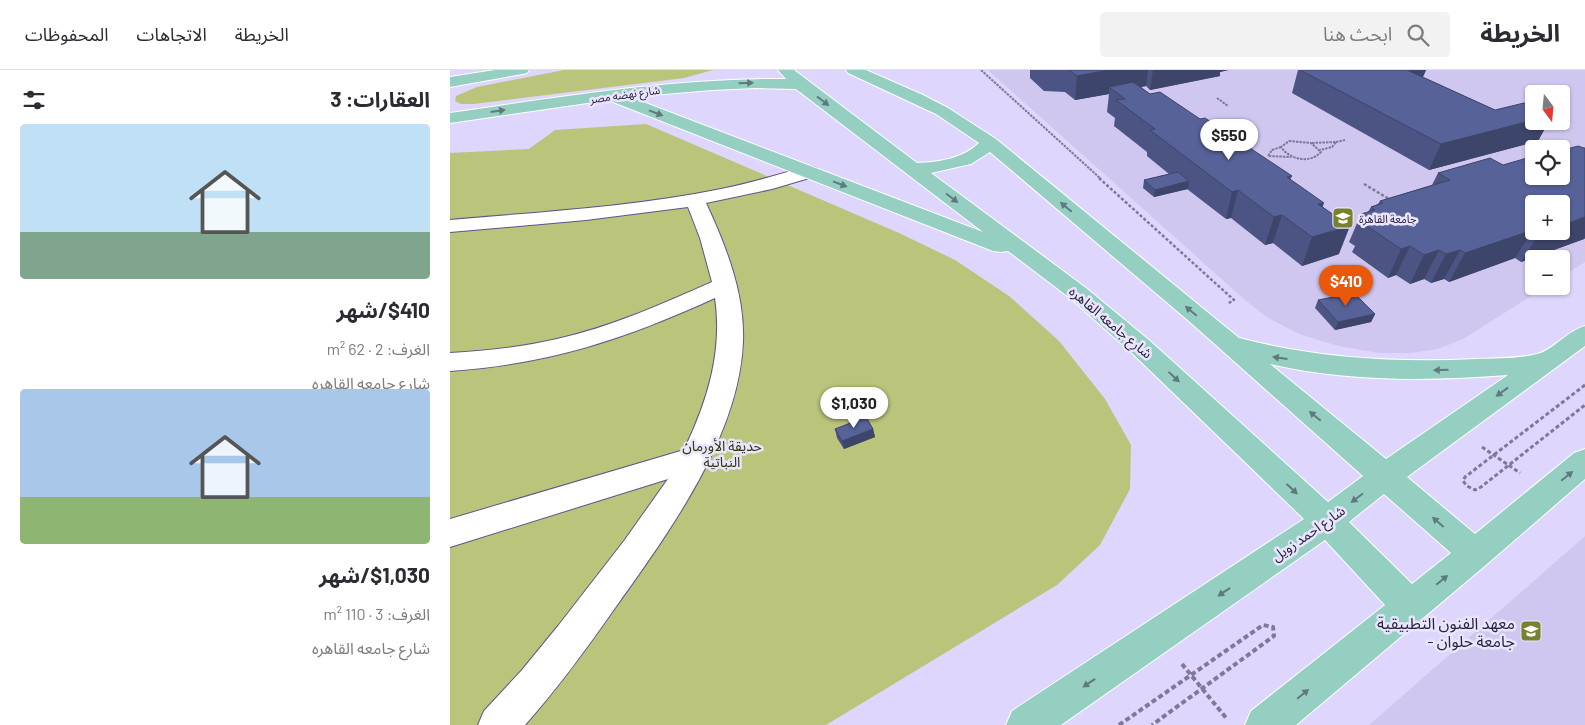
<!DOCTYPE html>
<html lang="ar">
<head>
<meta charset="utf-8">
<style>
  :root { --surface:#fff; --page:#f2f2f3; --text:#2b2b33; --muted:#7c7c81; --line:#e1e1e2; --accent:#ea580c }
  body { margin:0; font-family:Barlow,"Noto Sans Arabic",sans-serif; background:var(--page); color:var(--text); direction:rtl; height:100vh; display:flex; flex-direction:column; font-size:19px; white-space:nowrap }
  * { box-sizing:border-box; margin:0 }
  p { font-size:16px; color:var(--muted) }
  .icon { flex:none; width:28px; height:28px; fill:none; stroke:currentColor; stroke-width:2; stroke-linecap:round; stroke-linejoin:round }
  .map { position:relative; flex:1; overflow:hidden; direction:ltr }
  .side { display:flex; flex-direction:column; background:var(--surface); width:450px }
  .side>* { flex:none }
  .needle { width:32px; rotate:164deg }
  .controls { position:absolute; left:1075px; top:15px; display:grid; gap:10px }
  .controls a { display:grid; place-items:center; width:45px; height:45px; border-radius:5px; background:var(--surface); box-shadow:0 1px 4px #0004; font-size:25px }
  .price { position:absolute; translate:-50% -42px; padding:0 11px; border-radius:18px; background:#fff; color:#222; font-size:16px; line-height:32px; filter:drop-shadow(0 1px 2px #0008) }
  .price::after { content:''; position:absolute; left:50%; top:30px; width:15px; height:11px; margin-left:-8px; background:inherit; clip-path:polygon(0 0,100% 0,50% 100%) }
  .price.active { background:var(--accent); color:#fff }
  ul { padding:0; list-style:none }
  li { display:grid; align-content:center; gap:10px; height:265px; padding:0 20px }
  li span { display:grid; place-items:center; height:155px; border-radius:5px; color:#555 }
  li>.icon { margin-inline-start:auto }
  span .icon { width:90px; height:90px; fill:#fffc; stroke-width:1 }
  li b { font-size:21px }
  h2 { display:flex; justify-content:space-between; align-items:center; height:60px; padding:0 20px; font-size:21px }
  header { display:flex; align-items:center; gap:30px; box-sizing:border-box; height:70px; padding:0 25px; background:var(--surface); border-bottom:1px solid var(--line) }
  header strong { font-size:24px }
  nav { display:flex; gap:28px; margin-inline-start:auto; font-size:18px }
  .search { width:350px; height:45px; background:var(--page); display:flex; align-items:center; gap:12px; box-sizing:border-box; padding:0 18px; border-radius:5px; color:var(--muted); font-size:19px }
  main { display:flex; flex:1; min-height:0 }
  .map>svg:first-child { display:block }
</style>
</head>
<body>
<header>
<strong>الخريطة</strong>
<div class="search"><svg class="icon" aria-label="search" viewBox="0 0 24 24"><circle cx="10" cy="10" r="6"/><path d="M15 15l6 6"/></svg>ابحث هنا</div>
<nav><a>الخريطة</a><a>الاتجاهات</a><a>المحفوظات</a></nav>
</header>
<main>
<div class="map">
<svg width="1135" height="655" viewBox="0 0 1135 655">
  <rect width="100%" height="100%" fill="#ded6fc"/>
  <!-- built -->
  <path fill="#d0c7f0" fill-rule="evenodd" d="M538 0H1135V192L1111 207V189H1084V216H1097L1013 269 988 279 960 283H929L888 276 849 264 818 248 795 230ZM1084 24H1111V51H1084ZM1084 79H1111V106H1084ZM1084 134H1111V161H1084Z
    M1135 466V655H919Z"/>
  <!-- green -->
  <path fill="#bac47b" d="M114 0H263L234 8 24 34H11L5 31 6 26 27 17Z
    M196 54 449 163 505 190 559 226 609 271 655 329 681 375 680 419 650 475 607 515 376 655H0V83L79 79 105 60Z"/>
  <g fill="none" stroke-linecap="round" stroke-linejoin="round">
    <!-- street casing -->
    <g stroke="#62538a" stroke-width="2">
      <path id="street" d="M359 96 366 98 368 102 366 106 322 119 256 133C276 176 295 224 293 272 289 367 219 462 165 538 137 578 108 618 75 655H28L34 641 72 600 108 556 174 471 218 409 0 477V449L234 380C257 332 273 282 265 228 175 269 100 294 0 301V283C36 281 72 277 107 269 161 257 212 234 262 212L250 168 238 137 136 150 0 162V150C90 142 182 137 271 119 301 113 330 104 359 96Z"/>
    </g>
    <!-- primary casing -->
    <g stroke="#fff" stroke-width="2">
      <path id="primary" d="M45 0H79L77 3 72 4 0 17V7Z
        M328 0H344L467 93C489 92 512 89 529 73L486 44 398 3 396 0H416L473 25 498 38 546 69 789 268C866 288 946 293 1026 289 1045 288 1067 289 1087 284 1102 281 1117 261 1135 256V276L957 407 1025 464 1124 383 1135 379V409L1037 494 846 655H795L801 641 935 535 875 470 611 655H556L562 641 854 449 682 283 620 228 558 181 551 182 543 181 158 30 0 53V43C112 27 223 8 336 9ZM306 18 346 19 533 162 180 27 262 20ZM540 82 740 252 913 406 878 432 700 271 636 218 481 103 521 94ZM820 294C897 312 980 311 1058 305L936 389ZM934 424 1001 483 962 514 899 452Z"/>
    </g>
    <!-- path-far3 -->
    <path stroke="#7f7897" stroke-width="2" stroke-dasharray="2.5 1" stroke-linecap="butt" d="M531 0 651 109
      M767 28 778 36
      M839 71 861 73 871 82C860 94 840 90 831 77Z
      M886 72 895 70
      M862 73 886 72 882 77 870 80
      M831 77 822 80 818 86 841 87"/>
    <!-- path-far2 -->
    <path stroke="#7f7897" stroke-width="2.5" stroke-dasharray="3 2" stroke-linecap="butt" d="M649 108 784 230 777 234
      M914 114 939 129"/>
    <!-- path-far1 -->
    <path stroke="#7f7897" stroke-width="3" stroke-dasharray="4 2.5" stroke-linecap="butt" d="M1135 315 1015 407 1013 411 1017 416 1025 420 1031 417 1135 335
      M1032 377 1070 403"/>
    <!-- path -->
    <path stroke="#7f7897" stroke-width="4" stroke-dasharray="5 3" stroke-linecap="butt" d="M732 594 777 649
      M669 655 813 555 823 557 824 566 702 655"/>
    <!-- street -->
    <use href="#street" fill="#fff" fill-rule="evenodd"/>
    <!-- primary -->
    <use href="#primary" fill="#95cfc1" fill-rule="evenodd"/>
  </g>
  <!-- wall -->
  <path fill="#4b5483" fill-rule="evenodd" d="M580 0H778L770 2V6L700 20 696 16 691 17 700 24 750 49 842 106 840 110 873 137 889 184 852 196 823 173 815 175 781 148 776 149 737 119 704 127 693 118 694 110 719 104 697 86V82L664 56 665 48 657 42 659 24 625 30 615 22 594 21 580 8Z
    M848 0H976L973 7 1045 40 1084 51H1099L1088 71 979 100 842 23Z
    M1135 78V168L1134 169 1071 192 1065 188 999 212 994 209 981 213 974 209 960 214 946 205 938 208 902 182 905 176 899 172 911 144 918 142 921 137 928 134 930 131 982 115 988 103 1053 95 1117 79ZM1084 134 1111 161H1084Z
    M868 230 925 244 921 252 885 260 865 238Z
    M385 359H423L425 367 394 379 387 368Z"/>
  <!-- shaded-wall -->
  <path fill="#3d456a" d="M659 0H698L696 16 666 22 659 17V24L625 30 627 6Z
    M703 0H778L770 2V6L700 20Z
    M950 0H976L969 15Z
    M1084 50V51H1099L1088 71 979 100 991 74Z
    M739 111 738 119 704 127 705 120Z
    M788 120 781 148 776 149 782 122Z
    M1135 132V168L1134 169 1071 192 1089 164 1095 161H1111V156Z
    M874 133 864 160 868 134Z
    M832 145 823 173 815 175 824 147Z
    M900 156 889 184 852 196 862 167Z
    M1083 160 1065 188 999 212 1015 183Z
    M960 176 946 205 938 208 951 179Z
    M989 180 974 209 960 214 974 185Z
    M1010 180 994 209 981 213 996 184Z
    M925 244 921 252 885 260 888 252Z
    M423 359 425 367 394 379 392 371Z"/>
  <!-- building -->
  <path fill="#576298" stroke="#3d456a" d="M619 0H659L627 6Z
    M850 0H957L1045 40 1074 33 1084 37V50L991 74Z
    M683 12 700 24 710 22 750 49 755 48 842 106 837 107 874 133 868 134 900 156 862 167 832 145 824 147 788 120 782 122 700 60 705 59 666 30 675 29 659 17Z
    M1128 76 1134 78H1135V147L1111 156V134H1084V161L1083 160 1015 183 1010 180 996 184 989 180 974 185 960 176 951 179 914 154 923 152 911 144 925 140 921 137 933 133 930 131 1000 110 988 103 1040 88 1053 95 1084 86V106H1111V79H1107L1113 77 1117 79Z
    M728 102 739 111 705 120 694 110Z
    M1085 161H1095L1089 164Z
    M904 223 925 244 888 252 868 230Z
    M416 347 423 359 392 371 385 359Z"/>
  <!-- one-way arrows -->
  <defs><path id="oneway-solid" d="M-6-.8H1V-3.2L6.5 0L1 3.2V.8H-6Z" transform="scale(1.25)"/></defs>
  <g fill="#5f797e">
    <use href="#oneway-solid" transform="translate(296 13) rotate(-1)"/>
    <use href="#oneway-solid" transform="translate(373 31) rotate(37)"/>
    <use href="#oneway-solid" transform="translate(48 41) rotate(-8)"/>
    <use href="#oneway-solid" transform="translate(206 43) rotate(21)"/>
    <use href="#oneway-solid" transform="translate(390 114) rotate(21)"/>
    <use href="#oneway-solid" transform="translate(502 128) rotate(37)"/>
    <use href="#oneway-solid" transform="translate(616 137) rotate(-140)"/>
    <use href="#oneway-solid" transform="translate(741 241) rotate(-140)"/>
    <use href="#oneway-solid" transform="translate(830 288) rotate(-172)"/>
    <use href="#oneway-solid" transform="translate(991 300) rotate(179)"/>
    <use href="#oneway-solid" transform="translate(724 307) rotate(43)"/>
    <use href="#oneway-solid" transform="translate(1052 322) rotate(144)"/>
    <use href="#oneway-solid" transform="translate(865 346) rotate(-140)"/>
    <use href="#oneway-solid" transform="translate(1117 406) rotate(-39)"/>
    <use href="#oneway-solid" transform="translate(842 419) rotate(43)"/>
    <use href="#oneway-solid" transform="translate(907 428) rotate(143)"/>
    <use href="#oneway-solid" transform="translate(988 452) rotate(-139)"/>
    <use href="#oneway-solid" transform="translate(992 510) rotate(-39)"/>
    <use href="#oneway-solid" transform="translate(774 522) rotate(146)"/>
    <use href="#oneway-solid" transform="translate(639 613) rotate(146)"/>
    <use href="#oneway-solid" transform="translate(853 624) rotate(-39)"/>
  </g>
  <!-- icons -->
  <defs>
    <g id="university-square" transform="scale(1.125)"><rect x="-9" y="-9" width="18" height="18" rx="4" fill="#78812c" stroke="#eae5ff"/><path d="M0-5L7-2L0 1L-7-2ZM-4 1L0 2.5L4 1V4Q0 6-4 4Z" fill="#fff"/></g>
  </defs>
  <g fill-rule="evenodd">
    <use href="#university-square" x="893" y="148"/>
    <use href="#university-square" x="1081" y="561"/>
  </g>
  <g text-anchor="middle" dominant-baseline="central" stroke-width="5" stroke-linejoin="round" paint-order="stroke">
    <!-- far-street labels -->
    <g font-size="11" fill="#29233b" stroke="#eae5ff">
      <text transform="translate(175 24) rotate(-8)">شارع نهضه مصر</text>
    </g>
    <!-- far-poi labels -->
    <g font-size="11" fill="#29233b" stroke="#eae5ff" text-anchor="start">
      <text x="909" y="148">جامعة القاهرة</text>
    </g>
    <!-- street labels -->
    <g font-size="14" fill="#29233b" stroke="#eae5ff">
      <text transform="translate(661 252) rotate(40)">شارع جامعه القاهره</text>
      <text transform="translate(858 463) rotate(-35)">شارع احمد زويل</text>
    </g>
    <!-- park labels -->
    <g font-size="14" fill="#30340b" stroke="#eae5ff">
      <text x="272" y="375">حديقة الأورمان<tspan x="272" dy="16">النباتية</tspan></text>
    </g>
    <!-- near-poi labels -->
    <g font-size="16" fill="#29233b" stroke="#eae5ff" text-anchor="end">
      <text x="1065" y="552">معهد الفنون التطبيقية<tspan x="1065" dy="18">- جامعة حلوان</tspan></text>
    </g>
  </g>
</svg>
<div class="controls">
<a><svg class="needle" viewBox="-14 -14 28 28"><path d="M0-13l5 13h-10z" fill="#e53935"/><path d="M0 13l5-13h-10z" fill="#7c7c81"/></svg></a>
<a><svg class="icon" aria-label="locate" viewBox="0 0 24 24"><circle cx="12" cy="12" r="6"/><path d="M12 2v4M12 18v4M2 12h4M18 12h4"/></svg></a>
<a>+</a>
<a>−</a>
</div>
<b class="price" style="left:779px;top:91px">$550</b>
<b class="price active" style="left:896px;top:237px">$410</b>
<b class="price" style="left:404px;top:359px">$1,030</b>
</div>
<section class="side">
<h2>العقارات: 3<svg class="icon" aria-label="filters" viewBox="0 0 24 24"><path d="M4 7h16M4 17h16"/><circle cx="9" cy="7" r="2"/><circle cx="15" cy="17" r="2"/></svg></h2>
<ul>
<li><span style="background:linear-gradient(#bfe0f5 70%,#7fa58c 0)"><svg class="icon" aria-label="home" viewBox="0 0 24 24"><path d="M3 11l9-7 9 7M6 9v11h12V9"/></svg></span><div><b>$410/شهر</b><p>الغرف: 2 · 62 m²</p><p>شارع جامعه القاهره</p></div></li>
<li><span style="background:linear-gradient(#a9c7e8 70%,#8fb573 0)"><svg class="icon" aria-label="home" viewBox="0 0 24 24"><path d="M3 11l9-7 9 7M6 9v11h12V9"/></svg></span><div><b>$1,030/شهر</b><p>الغرف: 3 · 110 m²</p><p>شارع جامعه القاهره</p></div></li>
</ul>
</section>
</main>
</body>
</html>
